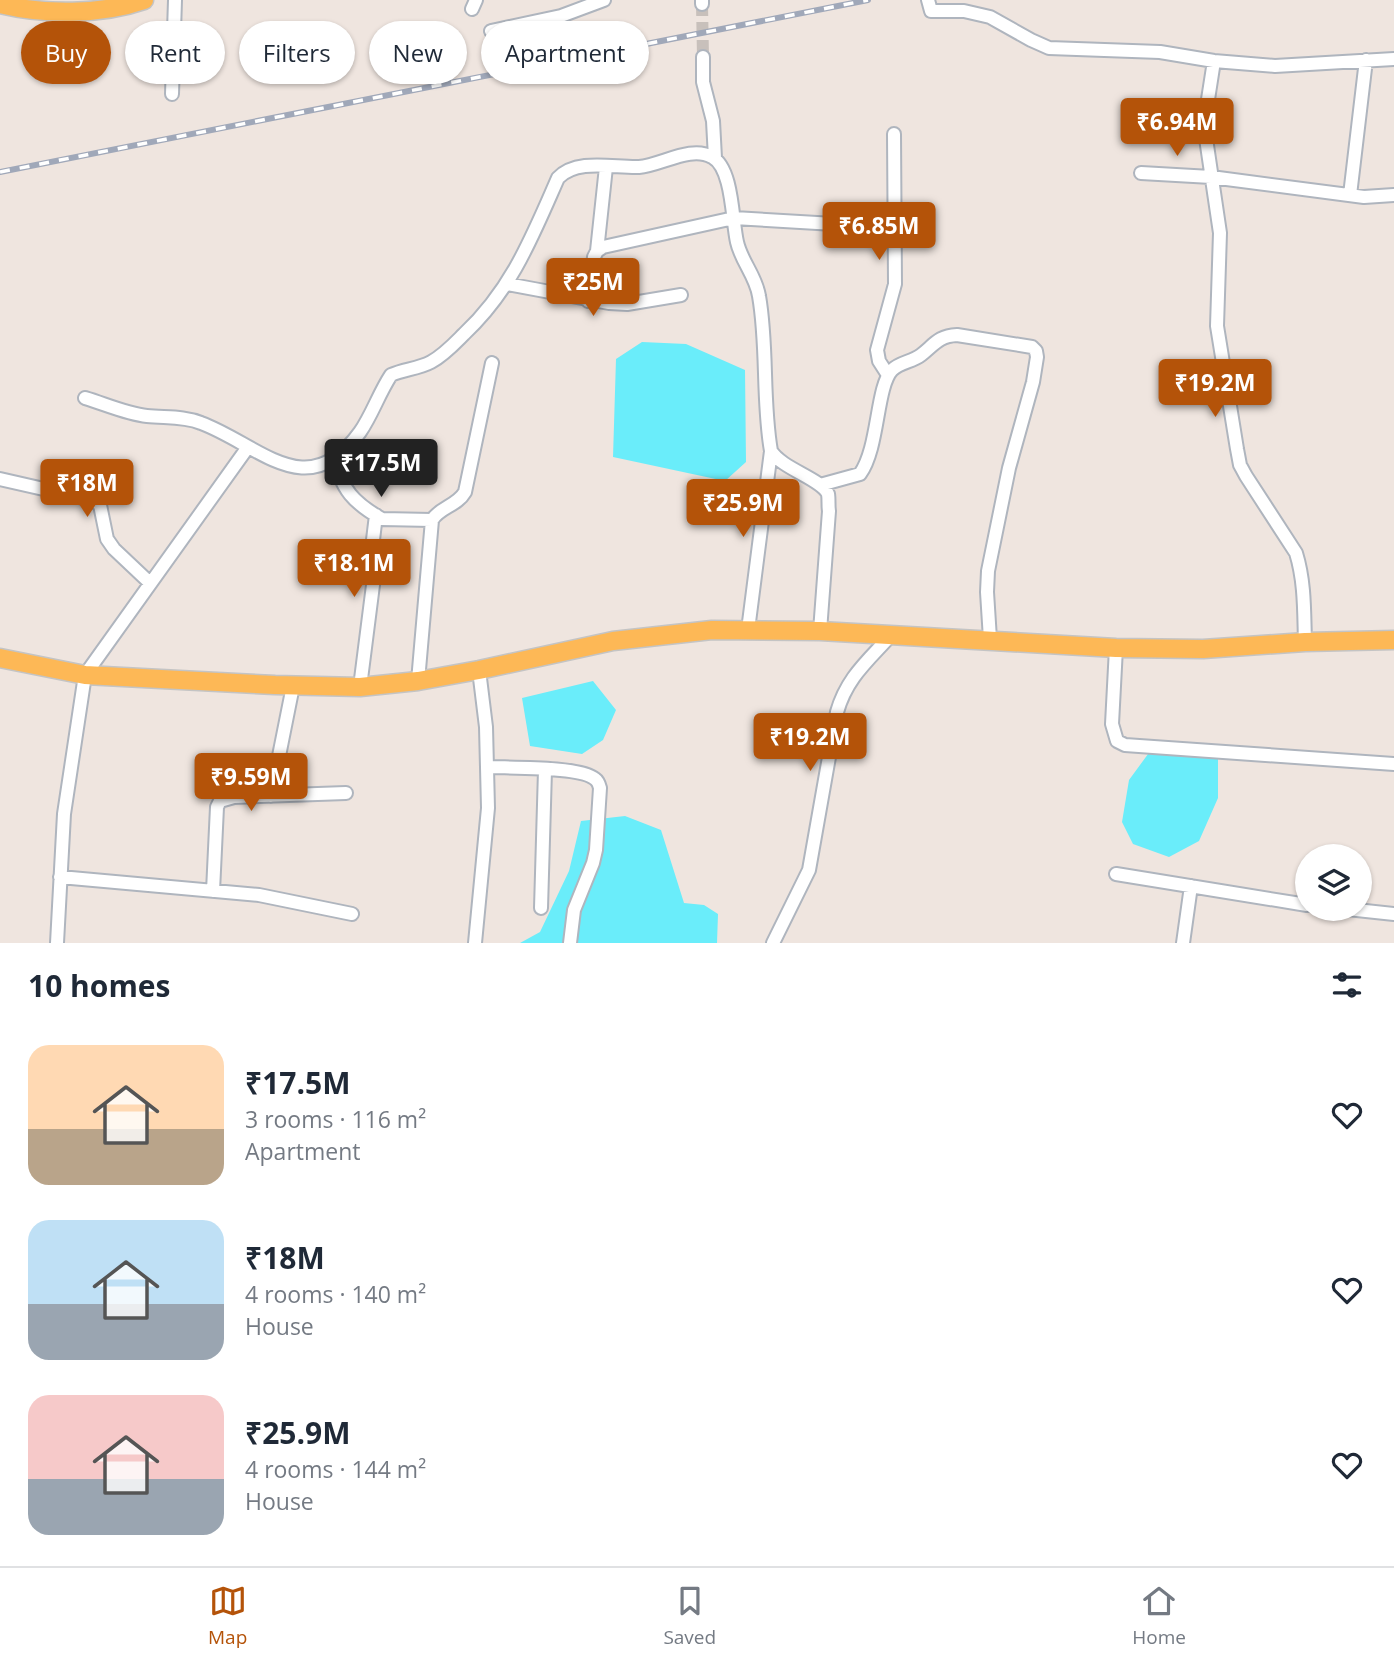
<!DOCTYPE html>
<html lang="en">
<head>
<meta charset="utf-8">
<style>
  :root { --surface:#fff; --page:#f2f2f3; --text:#1f2937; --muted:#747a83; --line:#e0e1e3; --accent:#b45309 }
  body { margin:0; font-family:"Open Sans",sans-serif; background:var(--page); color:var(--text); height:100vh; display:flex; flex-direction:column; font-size:26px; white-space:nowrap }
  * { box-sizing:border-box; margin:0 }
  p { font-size:23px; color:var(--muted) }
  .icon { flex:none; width:38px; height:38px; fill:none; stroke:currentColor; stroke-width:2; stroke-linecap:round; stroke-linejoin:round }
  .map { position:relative; height:943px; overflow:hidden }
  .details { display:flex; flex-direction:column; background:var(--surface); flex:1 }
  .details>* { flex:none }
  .banner { position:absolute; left:21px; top:21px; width:700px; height:63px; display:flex; gap:14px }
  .tools { position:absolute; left:1295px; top:844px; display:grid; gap:14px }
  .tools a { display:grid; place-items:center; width:77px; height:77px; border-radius:50%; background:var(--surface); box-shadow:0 2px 5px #0004; font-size:35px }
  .price { position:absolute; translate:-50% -60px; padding:0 16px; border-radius:7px; background:var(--accent); color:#fff; font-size:23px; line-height:46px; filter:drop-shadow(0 2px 4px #0008) }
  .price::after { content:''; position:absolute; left:50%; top:42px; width:21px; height:16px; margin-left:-10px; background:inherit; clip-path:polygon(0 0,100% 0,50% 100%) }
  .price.active { background:#222; color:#fff }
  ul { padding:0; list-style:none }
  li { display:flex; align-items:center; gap:21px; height:175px; padding:0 28px }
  li span { display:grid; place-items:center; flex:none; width:196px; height:140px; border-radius:21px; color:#555 }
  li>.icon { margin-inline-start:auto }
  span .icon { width:84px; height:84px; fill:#fffc; stroke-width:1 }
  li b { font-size:30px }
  h2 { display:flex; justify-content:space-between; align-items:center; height:84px; padding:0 28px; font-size:30px }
  .pill { padding:0 24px; border-radius:32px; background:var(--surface); box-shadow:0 2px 5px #0004; font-size:24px; line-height:63px }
  .pill.active { background:var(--accent); color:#fff }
  .menu { display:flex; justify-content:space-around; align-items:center; height:98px; border-top:2px solid var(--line); background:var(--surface); font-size:19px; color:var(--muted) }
  .menu a { display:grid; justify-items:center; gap:4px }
  .menu .active { color:var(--accent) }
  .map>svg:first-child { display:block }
</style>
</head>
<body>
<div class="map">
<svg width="1394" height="943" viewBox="0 0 1394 943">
  <rect width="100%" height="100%" fill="#efe5df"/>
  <!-- water -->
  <path fill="#6aedfa" d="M642 342 686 344 745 370 746 462 725 481 613 457 616 359Z
    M593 681 616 710 603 740 582 754 530 746 522 698Z
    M1151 750 1218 756V798L1199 841 1169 857 1133 844 1122 822 1129 780Z
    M625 816 661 830 684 903 704 905 718 914 717 943H520L540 932 569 871 581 821Z"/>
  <!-- building -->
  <path fill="#c8c1ba" stroke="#ccc1b8" stroke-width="2" d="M303 28H338V44H303Z"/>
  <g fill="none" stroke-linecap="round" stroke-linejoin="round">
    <!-- minor-tunnel -->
    <path stroke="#c8c0bb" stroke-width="12" stroke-dasharray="12 6" stroke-linecap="butt" d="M702 4 703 57"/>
    <!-- minor casing -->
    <g stroke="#afb5be" stroke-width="16">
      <path id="minor" d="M702 0V4
        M928 0 931 11H964L990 17 1031 40 1049 48 1160 52 1214 61 1275 66 1394 59
        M472 9 476 0
        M491 31 561 16 604 0
        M703 57V82L713 121 715 158
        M1214 61 1204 125 1220 233 1217 326 1237 449 1240 465 1246 476 1296 553C1305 582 1304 612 1305 642
        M172 94 175 0
        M1141 173 1211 177 1364 197 1394 195
        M1350 195 1366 60
        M597 251 606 167
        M507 284 609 303 627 304 681 295
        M588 301 594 257 597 251 603 247 734 218 851 225
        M888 375 879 361 877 350 895 284 894 134
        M85 398C105 404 127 414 147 416 165 418 184 416 201 423 260 445 307 506 360 432 372 415 379 393 391 375 404 369 418 369 431 362 444 355 454 344 464 334 512 289 532 237 558 178 577 158 614 168 639 167 662 165 691 145 712 157 733 168 732 221 737 242 741 261 756 276 759 296 768 347 762 400 771 451 782 469 822 479 828 494 829 499 828 506 829 511L820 631
        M338 457C337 488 357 505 382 519L432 520
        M0 479 92 500 100 505 107 539 114 549 150 583
        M820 485 860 474C879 448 876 387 892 370 900 362 912 362 921 355 934 345 938 336 957 335L1032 347 1036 351 1037 357 1033 382 1009 468 988 571 987 592 990 639
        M748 630 771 451
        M1116 648 1112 724 1117 741 1125 745 1394 764
        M418 681 432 520C440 507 457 506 465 492L492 363
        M360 687 373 585 372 548 376 515
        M488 767C509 768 581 766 595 779 598 781 599 784 600 788L596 850 593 863 574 910 570 943
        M271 796 293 686
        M1116 874 1307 905
        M60 877 259 895 352 914
        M213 891 217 807 220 801 234 797 346 793
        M541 908 545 770
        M1338 908 1394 914
        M57 943 64 814 85 675 248 447
        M475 943 488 808 486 727 479 670
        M773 943 809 870 837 712C847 677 868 661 892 634
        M1183 943 1191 886"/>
    </g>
    <!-- primary casing -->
    <g stroke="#c4c4c4" stroke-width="21">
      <path id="primary" d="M0 4C44 15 101 15 144 0
        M0 658 85 675 275 685 360 687 418 681 479 670 613 641 712 630 820 631 1116 648 1203 649 1305 642 1394 640"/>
    </g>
    <!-- minor -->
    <use href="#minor" stroke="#fff" stroke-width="12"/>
    <!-- primary -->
    <use href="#primary" stroke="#fdb856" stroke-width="18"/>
    <!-- rail casing -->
    <g stroke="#a0a8b9" stroke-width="6">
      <path id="rail" d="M0 172 868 0"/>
    </g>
    <!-- rail -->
    <use href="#rail" stroke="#fff" stroke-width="3.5" stroke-dasharray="10" stroke-linecap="butt"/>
  </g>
</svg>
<div class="tools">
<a><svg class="icon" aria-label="layers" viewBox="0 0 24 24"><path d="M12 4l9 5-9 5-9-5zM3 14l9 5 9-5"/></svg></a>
</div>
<b class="price" style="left:1177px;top:158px">₹6.94M</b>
<b class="price" style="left:879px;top:262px">₹6.85M</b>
<b class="price" style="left:593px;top:318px">₹25M</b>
<b class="price" style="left:1215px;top:419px">₹19.2M</b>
<b class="price active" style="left:381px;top:499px">₹17.5M</b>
<b class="price" style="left:87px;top:519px">₹18M</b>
<b class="price" style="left:743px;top:539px">₹25.9M</b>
<b class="price" style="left:354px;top:599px">₹18.1M</b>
<b class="price" style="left:810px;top:773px">₹19.2M</b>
<b class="price" style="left:251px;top:813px">₹9.59M</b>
<div class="banner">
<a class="pill active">Buy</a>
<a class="pill">Rent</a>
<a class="pill">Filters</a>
<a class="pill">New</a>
<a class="pill">Apartment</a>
</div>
</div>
<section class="details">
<h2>10 homes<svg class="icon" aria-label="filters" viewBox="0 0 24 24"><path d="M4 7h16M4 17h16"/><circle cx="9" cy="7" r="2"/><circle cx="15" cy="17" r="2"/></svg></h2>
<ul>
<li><span style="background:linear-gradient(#ffd9b3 60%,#b9a48a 0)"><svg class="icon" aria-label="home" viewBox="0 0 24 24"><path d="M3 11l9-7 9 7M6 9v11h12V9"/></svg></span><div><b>₹17.5M</b><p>3 rooms · 116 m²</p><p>Apartment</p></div><svg class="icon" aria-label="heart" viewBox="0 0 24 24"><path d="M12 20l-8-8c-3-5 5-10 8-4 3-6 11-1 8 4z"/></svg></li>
<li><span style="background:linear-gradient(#bfe0f5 60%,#9aa5b1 0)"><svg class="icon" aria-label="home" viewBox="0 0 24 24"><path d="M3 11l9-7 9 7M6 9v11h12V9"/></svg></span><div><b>₹18M</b><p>4 rooms · 140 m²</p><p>House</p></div><svg class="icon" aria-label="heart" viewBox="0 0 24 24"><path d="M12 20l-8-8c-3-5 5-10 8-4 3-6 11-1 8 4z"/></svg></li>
<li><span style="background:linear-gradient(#f6c9c9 60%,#9aa5b1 0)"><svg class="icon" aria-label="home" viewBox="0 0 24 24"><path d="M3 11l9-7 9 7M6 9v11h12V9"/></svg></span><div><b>₹25.9M</b><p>4 rooms · 144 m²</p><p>House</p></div><svg class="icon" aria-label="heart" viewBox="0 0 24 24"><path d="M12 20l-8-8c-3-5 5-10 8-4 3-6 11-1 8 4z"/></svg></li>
</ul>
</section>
<nav class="menu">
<a class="active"><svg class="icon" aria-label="map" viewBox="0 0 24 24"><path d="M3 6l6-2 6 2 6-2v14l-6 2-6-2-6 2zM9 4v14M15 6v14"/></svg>Map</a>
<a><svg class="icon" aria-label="saved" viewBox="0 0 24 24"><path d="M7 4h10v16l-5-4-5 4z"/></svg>Saved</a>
<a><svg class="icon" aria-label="home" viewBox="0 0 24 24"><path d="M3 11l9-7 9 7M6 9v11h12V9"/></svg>Home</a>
</nav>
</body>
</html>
